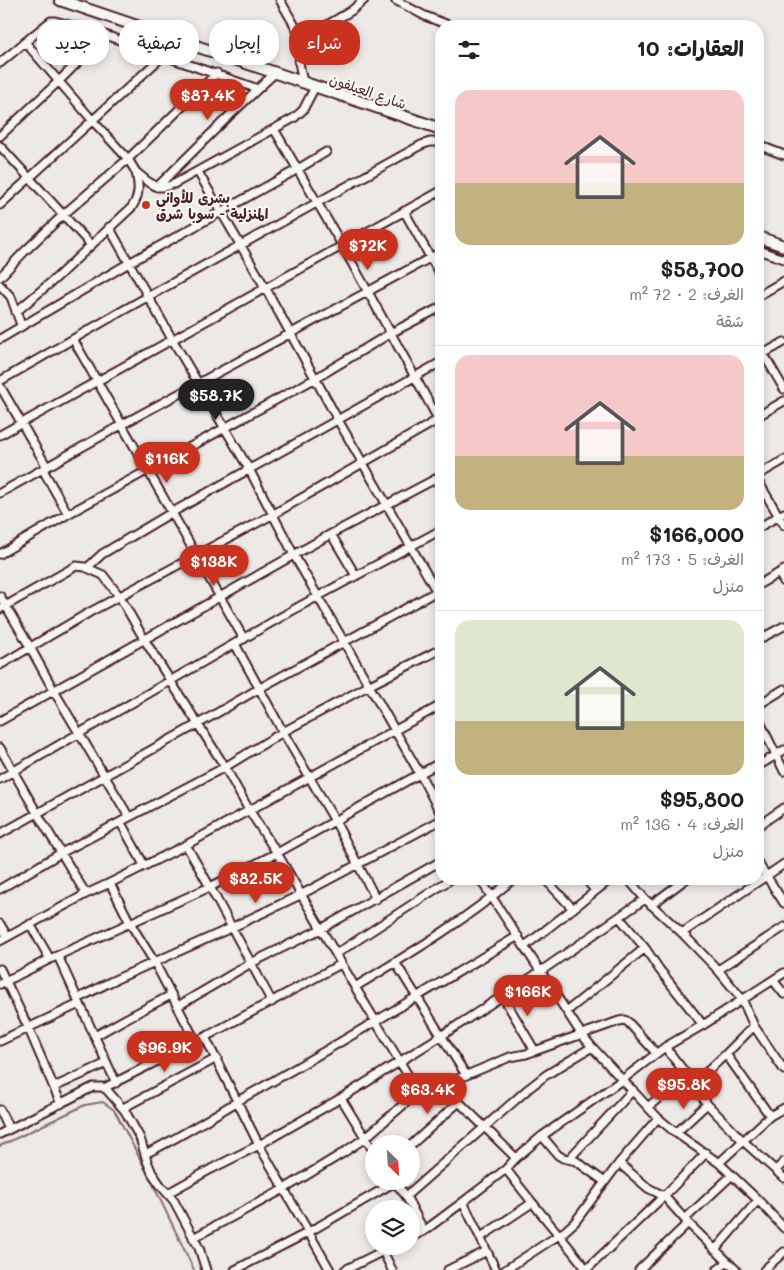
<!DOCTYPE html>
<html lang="ar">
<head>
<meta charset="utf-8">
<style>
  :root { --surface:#fff; --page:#f2f2f2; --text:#202124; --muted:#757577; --line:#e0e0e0; --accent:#c8321e }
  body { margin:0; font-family:Mali,"Playpen Sans Arabic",sans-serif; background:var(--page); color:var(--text); direction:rtl; height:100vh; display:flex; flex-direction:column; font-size:19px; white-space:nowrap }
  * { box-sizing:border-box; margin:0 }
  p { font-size:16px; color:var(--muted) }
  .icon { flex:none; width:28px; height:28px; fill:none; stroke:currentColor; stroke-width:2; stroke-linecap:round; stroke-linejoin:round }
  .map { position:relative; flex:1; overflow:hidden; direction:ltr }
  .side { position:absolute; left:435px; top:20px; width:329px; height:865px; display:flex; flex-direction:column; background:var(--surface); border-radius:20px; box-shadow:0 2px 8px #0003; direction:rtl }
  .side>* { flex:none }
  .hud { position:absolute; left:15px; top:20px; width:345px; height:45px; direction:rtl; display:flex; gap:10px }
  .needle { width:32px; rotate:155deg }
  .buttons { position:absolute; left:365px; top:1135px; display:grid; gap:10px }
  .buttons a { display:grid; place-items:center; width:55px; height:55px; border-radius:50%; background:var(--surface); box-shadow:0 2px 8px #0003; font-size:25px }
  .price { position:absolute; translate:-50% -42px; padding:0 11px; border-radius:18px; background:var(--accent); color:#fff; font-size:16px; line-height:32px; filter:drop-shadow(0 1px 2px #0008) }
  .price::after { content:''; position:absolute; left:50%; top:30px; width:15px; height:11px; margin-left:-8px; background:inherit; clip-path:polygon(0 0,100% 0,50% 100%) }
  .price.active { background:#222; color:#fff }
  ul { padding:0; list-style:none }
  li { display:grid; align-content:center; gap:10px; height:265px; padding:0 20px }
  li+li { border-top:1px solid var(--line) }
  li span { display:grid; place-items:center; height:155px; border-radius:15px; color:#555 }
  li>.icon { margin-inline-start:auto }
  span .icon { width:90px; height:90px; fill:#fffc; stroke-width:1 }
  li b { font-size:21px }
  h2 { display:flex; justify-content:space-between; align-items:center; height:60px; padding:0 20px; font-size:21px }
  .tag { padding:0 18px; border-radius:20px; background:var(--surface); box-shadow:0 2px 8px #0003; font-size:18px; line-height:45px }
  .tag.active { background:var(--accent); color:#fff }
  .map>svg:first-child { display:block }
</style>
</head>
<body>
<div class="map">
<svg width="784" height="1270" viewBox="0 0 784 1270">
  <rect width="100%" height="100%" fill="#ece9e6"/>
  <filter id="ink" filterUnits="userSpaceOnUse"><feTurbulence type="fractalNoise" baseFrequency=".02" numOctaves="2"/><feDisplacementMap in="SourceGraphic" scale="10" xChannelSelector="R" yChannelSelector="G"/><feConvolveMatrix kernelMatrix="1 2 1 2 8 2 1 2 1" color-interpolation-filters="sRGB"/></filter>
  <g filter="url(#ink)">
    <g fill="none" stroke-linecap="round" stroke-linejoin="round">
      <!-- stream -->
      <path stroke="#886e73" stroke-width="2" d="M0 1146 85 1105 103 1102 114 1110 118 1117 149 1176 194 1270"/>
      <!-- minor casing -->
      <g stroke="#4a1f2b" stroke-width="11">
        <path id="minor" d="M280 0 295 26 303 45
          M395 0 425 16 451 26
          M25 42 93 121 128 159 136 172 147 181 157 187H164L174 184 294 118 303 110 315 87
          M0 63 47 24 51 21H55L105 35 258 89
          M303 83 299 62 303 45 315 32 351 11 364 0
          M274 129 342 245 441 424
          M0 136 59 81 105 35
          M758 145 784 155
          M0 146 91 245
          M198 172 266 289 338 420 441 599
          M157 187 228 117 275 73
          M0 205 164 55
          M404 211 441 276
          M109 227 172 339 249 469 294 555 420 774 441 814
          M758 250 784 259
          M0 277 24 252 63 215 128 159 217 73
          M0 285 11 297 21 325
          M758 296 784 281
          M16 312 56 278 132 207C140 195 139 186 136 172
          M0 339 129 263 298 169 326 152
          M73 339 244 639
          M763 353 784 389
          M758 357 784 342
          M0 381 122 311 421 145 430 142H441
          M0 386 47 467
          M758 416 784 401
          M0 435 441 191
          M43 470 68 514
          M758 475 784 460
          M758 481 784 525
          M0 493 123 424 441 252
          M758 528 784 513
          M331 534 356 576
          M0 554 68 514 316 378 391 333 441 307
          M87 568 102 554 171 513 441 362
          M779 573 784 582
          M758 585 784 570
          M0 596 30 647 54 691 129 817
          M0 609 76 566 85 567 103 575 120 597 144 639 225 767 249 810 277 853 355 987 418 1092
          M758 640 784 626
          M235 644 283 732 335 821 376 899
          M0 665 90 612 272 515 441 418
          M758 705 784 689
          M758 718 784 771
          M0 721 331 534 441 476
          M0 748 37 813 86 894
          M758 766 784 750
          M0 779 300 606 441 530
          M121 823 144 865
          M758 826 784 808
          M0 834 198 724 260 688 441 589
          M186 845 210 887 272 1002
          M758 863 784 903
          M480 879 582 1035 592 1047 658 1118 676 1133 719 1163 758 1200 784 1228
          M545 879 573 909
          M586 879 595 891
          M628 879 645 899 682 933 718 970 742 999 754 1026 784 1070
          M110 883 130 923 155 963 196 1042
          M0 889 61 853 225 767 283 732 368 686 441 649
          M651 905 686 879
          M619 917 645 948 659 969 703 1025
          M0 924 7 936
          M30 924 50 959
          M682 933 784 864
          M0 941 86 894 110 883 186 845 441 705
          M525 946 611 879
          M336 954 451 879
          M58 956 116 1083
          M395 962 466 1075
          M0 969 28 1027 61 1104
          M718 970 784 927
          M773 980 784 994
          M0 984 50 959 210 887 277 853 441 762
          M355 987C409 954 465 921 513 879
          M502 995 535 1051
          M77 999 110 982 233 927 302 894 441 820
          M178 1006 251 963 321 929 441 861
          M567 1011 645 948
          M95 1036 127 1018 171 995
          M205 1037 259 1145 330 1270
          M0 1041 79 1004
          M665 1047 694 1084 726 1054 754 1026
          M726 1054 770 1116
          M445 1084 459 1102 516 1158
          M694 1084 707 1104 742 1140 784 1178
          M54 1087 107 1063
          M104 1088 205 1037 341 964
          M341 1098 374 1152
          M648 1107 686 1075
          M123 1108 217 1058
          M0 1110 9 1129
          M676 1133 707 1104
          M0 1134 93 1087H102L107 1090 125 1111 140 1138 147 1161 152 1173 161 1186 174 1201 199 1248 206 1270
          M542 1136 558 1155 563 1158 576 1161 605 1182
          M411 1145 459 1102
          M145 1154C179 1138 211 1117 243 1098 336 1046 427 991 518 936
          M569 1159 633 1090
          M619 1163 648 1188 664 1196 688 1223 736 1270
          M719 1163 770 1116 784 1108
          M506 1169C532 1204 561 1236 587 1270
          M776 1170 784 1162
          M394 1181 406 1196 424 1231
          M168 1193 211 1169 259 1145 341 1098 441 1036 541 971 645 899
          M406 1196 528 1089 546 1075 592 1047
          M463 1202 496 1270
          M685 1219 731 1176
          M411 1237 424 1231 463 1202 506 1169 516 1158 542 1136 622 1080 665 1047 703 1025 784 973
          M481 1237 532 1203
          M193 1238 284 1189 343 1153 365 1138 418 1092 445 1084 510 1057 526 1054 619 1021 625 1020 628 1022 656 1053
          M715 1250 758 1200
          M383 1251 392 1270
          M235 1270 309 1232 395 1182
          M345 1270 393 1246
          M448 1270 487 1251
          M505 1270 565 1231 575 1222 619 1163 658 1118
          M586 1270 664 1196 706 1153
          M639 1270 688 1223
          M717 1270 728 1262
          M764 1270 784 1252"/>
      </g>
      <!-- highway casing -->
      <g stroke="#4a1f2b" stroke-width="14">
        <path id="highway" d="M60 0 441 129
          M758 237 784 246"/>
      </g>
      <!-- minor -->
      <use href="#minor" stroke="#f6f6f2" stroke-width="7"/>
      <!-- highway -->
      <use href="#highway" stroke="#f6f6f2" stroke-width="10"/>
    </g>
  </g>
  <!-- markers -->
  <circle fill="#c8321e" stroke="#f6f6f2" stroke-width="2" cx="146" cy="205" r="5"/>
  <g text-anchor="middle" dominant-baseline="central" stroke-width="4.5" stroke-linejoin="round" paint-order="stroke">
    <!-- street labels -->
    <g font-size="14" fill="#4a1f2b" stroke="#f6f6f2">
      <text transform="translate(368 91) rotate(19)">شارع العيلفون</text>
    </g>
    <!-- poi labels -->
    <g font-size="14" font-weight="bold" fill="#4a1f2b" stroke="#f6f6f2" text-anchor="start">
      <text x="156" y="197">بشرى للأواني<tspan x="156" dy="16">المنزلية - سوبا شرق</tspan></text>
    </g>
  </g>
</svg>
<div class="buttons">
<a><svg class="needle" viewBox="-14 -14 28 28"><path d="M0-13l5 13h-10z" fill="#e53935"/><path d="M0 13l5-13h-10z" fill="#757577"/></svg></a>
<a><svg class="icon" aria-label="layers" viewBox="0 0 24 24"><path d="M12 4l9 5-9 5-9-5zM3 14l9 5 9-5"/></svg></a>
</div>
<b class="price" style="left:208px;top:121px">$87.4K</b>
<b class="price" style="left:368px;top:271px">$72K</b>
<b class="price active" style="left:216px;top:421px">$58.7K</b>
<b class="price" style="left:167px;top:484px">$116K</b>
<b class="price" style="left:214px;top:587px">$138K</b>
<b class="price" style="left:256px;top:904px">$82.5K</b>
<b class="price" style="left:528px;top:1017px">$166K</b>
<b class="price" style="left:165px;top:1073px">$96.9K</b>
<b class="price" style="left:684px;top:1110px">$95.8K</b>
<b class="price" style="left:428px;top:1115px">$63.4K</b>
<div class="hud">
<a class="tag active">شراء</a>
<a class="tag">إيجار</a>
<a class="tag">تصفية</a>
<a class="tag">جديد</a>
</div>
<section class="side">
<h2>العقارات: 10<svg class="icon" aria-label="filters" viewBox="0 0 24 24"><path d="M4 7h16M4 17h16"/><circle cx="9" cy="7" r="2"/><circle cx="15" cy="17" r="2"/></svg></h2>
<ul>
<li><span style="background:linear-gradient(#f6c9c9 60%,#c2b280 0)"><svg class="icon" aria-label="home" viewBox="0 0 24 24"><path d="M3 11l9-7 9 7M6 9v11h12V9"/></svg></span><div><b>$58,700</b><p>الغرف: 2 · 72 m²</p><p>شقة</p></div></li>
<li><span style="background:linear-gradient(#f6c9c9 65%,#c2b280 0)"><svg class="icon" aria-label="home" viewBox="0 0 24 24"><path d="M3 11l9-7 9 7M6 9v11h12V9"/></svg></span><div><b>$166,000</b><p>الغرف: 5 · 173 m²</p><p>منزل</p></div></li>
<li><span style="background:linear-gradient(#dfe7d0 65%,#c2b280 0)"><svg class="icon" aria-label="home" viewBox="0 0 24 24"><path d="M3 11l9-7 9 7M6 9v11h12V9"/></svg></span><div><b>$95,800</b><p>الغرف: 4 · 136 m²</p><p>منزل</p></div></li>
</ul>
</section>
</div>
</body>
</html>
